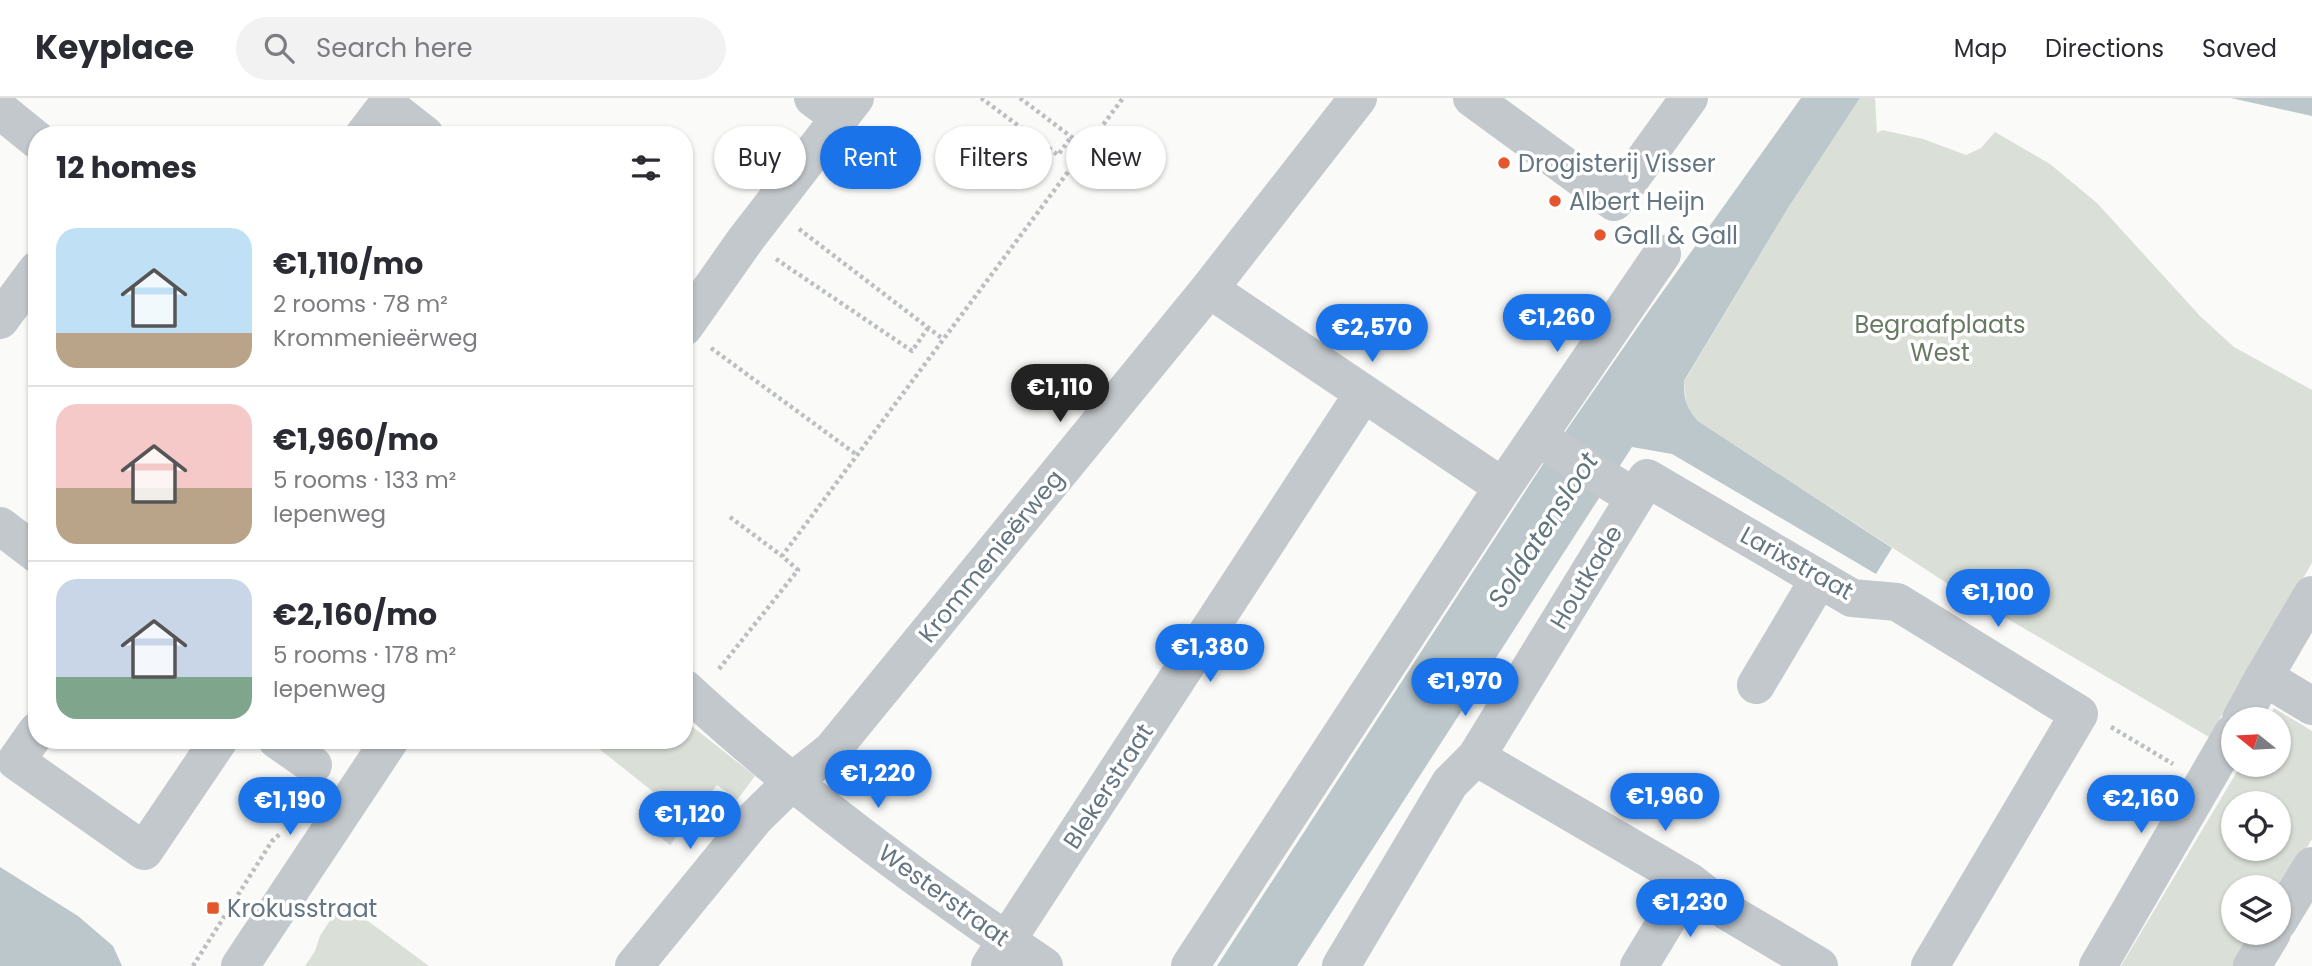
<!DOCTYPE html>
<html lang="en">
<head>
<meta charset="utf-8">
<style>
  :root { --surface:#fff; --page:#f2f2f3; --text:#2b2b33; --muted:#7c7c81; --line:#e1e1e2; --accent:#1a73e8 }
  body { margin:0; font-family:Poppins,sans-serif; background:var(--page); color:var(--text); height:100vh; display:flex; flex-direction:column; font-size:26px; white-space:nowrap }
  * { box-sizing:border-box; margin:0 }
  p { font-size:23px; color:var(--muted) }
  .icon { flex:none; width:38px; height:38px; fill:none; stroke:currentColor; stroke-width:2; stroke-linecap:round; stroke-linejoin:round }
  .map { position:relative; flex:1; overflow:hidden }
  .side { position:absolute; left:28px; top:28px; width:665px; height:623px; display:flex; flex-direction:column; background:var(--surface); border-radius:28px; box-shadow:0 2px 5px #0004 }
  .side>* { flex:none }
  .banner { position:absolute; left:714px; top:28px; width:665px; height:63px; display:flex; gap:14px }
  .needle { width:46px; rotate:288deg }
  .buttons { position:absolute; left:2221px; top:609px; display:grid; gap:14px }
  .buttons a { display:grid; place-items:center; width:70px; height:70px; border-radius:50%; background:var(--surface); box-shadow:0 2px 5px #0004; font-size:35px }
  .price { position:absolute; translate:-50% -60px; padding:0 16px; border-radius:24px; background:var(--accent); color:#fff; font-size:23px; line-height:46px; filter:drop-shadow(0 2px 4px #0008) }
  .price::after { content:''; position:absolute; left:50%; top:42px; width:21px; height:16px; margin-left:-10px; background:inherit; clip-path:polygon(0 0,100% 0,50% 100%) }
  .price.selected { background:#222; color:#fff }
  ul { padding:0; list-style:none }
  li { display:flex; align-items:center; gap:21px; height:175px; padding:0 28px }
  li+li { border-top:2px solid var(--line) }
  li span { display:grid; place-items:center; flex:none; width:196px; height:140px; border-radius:21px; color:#555 }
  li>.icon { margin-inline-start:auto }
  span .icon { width:84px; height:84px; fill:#fffc; stroke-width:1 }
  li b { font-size:30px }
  h2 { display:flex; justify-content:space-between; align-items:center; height:84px; padding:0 28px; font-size:30px }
  .pill { padding:0 24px; border-radius:32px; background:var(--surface); box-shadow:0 2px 5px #0004; font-size:24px; line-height:63px }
  .pill.selected { background:var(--accent); color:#fff }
  header { display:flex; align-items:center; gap:42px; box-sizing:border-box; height:98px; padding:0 35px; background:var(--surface); border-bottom:2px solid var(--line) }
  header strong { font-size:33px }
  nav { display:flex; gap:38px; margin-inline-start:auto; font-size:24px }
  .search { width:490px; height:63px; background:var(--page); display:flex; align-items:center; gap:18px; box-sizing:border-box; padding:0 24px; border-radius:38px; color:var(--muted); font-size:26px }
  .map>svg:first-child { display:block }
</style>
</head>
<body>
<header>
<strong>Keyplace</strong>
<div class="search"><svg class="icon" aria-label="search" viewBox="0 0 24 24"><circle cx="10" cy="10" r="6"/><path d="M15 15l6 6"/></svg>Search here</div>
<nav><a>Map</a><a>Directions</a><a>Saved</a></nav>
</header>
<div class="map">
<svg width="2312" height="868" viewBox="0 0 2312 868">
  <rect width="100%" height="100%" fill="#fafaf8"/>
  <!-- green -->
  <path fill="#dadfd7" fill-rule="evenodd" d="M1860 0H1875L1877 35 1882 32 1923 41 1966 57 1981 50 1995 34 2050 66 2097 105 2200 218 2234 249 2312 292V465L2209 639 1945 484 1698 323 1687 311 1684 284 1788 110Z
    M2274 610 2312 633V741L2279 797 2278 789H2233V835H2255L2235 868H2121L2241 667H2278V621H2268ZM2233 705H2278V751H2233Z
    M684 622 755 678 737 702 717 687 670 747 642 725 661 700 588 642H684Z
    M342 804 429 868H305L315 853 320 838Z"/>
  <!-- water -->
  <path fill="#bbc7cb" d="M1801 0H1860L1788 110 1684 283C1684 301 1686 310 1698 323L1892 450 1876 476 1672 356 1632 349 1297 868H1217L1545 363 1651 210Z
    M2231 0H2312V18Z
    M0 769 78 818 113 848 122 868H0Z"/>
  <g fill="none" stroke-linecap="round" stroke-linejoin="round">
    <!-- path -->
    <path stroke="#bbbfc2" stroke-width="4.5" stroke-dasharray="3.5 3.5" stroke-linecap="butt" d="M981 0 1058 57 1071 39
      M1020 0 1086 50
      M799 131 943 241
      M776 161 912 253 928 230
      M711 250 857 357
      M730 419 782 458
      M719 571 798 472 782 458 1123 0
      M2111 629 2173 666
      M193 868 272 743 281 735"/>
    <!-- minor -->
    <path stroke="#c3c8cc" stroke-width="38" d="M813 0 840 20
      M1472 0 1614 104 1689 0
      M0 12 37 42
      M364 37 387 7 425 37
      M1209 191 1503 389
      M0 222 37 172
      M684 229 746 141 855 0
      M1537 339 1634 399
      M0 428 37 456
      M2264 579 2312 497
      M1756 587 1819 481
      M684 590C794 692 920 785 1044 868
      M2241 621 2264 579 2312 608
      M37 633 16 663 144 753 219 642
      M277 642 313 667
      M1476 659 1690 784 1728 814 1819 868
      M2278 824 2312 768
      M240 868 390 642
      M634 868 755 720 793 683 832 652 1209 191 1358 0
      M990 868 1363 296
      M1190 868 1503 389 1662 156
      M1341 868 1450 685 1476 659 1647 380 1852 500 1897 504 2079 616 1930 868
      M1639 868 1690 784
      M2098 868 2233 635
      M2252 868 2272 835"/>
  </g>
  <!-- markers -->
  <g fill="#e4572e" stroke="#fff" stroke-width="2.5">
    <circle cx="1504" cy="65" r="7"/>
    <circle cx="1555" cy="103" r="7"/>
    <circle cx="1600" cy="137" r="7"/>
    <rect x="206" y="803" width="14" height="14" rx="3.5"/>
  </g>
  <g text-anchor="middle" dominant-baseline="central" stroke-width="7" stroke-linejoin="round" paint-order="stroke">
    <!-- poi labels -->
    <g font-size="24" fill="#657683" stroke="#fff" text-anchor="start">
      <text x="1518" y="65">Drogisterij Visser</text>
      <text x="1569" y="103">Albert Heijn</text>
      <text x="1614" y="137">Gall &amp; Gall</text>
      <text x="227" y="810">Krokusstraat</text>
    </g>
    <!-- park labels -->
    <g font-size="24" fill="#687a64" stroke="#fff">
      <text x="1940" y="226">Begraafplaats<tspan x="1940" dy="28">West</tspan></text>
    </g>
    <!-- street labels -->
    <g font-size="24" fill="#657683" stroke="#fff">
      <text transform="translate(991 458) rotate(-51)">Krommenieërweg</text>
      <text transform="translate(1797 465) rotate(29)">Larixstraat</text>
      <text transform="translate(1586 479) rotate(-59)">Houtkade</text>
      <text transform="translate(1108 688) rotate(-57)">Blekerstraat</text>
      <text transform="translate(944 797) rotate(36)">Westerstraat</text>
    </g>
    <!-- water labels -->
    <g font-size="26" font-style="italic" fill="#60757c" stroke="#fff">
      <text transform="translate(1543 432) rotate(-57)">Soldatensloot</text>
    </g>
  </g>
</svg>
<div class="buttons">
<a><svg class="needle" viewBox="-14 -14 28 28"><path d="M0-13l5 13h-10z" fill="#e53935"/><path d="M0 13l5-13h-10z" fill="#7c7c81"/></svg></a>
<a><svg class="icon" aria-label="locate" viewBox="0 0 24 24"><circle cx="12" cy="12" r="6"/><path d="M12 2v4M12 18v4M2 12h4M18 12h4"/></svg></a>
<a><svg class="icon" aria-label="layers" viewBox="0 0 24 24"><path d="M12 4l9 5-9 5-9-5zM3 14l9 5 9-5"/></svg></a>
</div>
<b class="price" style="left:1557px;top:256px">€1,260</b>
<b class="price" style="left:1372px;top:266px">€2,570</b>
<b class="price selected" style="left:1060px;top:326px">€1,110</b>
<b class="price" style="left:1998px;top:531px">€1,100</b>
<b class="price" style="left:1210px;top:586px">€1,380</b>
<b class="price" style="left:1465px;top:620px">€1,970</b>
<b class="price" style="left:878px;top:712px">€1,220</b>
<b class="price" style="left:1665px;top:735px">€1,960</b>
<b class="price" style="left:2141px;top:737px">€2,160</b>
<b class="price" style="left:290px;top:739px">€1,190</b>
<b class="price" style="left:690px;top:753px">€1,120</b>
<b class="price" style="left:1690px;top:841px">€1,230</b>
<div class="banner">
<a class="pill">Buy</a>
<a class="pill selected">Rent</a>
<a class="pill">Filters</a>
<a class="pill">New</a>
</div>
<section class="side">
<h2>12 homes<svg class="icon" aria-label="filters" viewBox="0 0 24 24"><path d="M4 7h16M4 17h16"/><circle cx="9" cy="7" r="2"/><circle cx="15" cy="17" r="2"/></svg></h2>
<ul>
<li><span style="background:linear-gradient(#bfe0f5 75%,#b9a48a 0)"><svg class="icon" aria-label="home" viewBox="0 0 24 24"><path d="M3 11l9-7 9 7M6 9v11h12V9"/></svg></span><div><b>€1,110/mo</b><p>2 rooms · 78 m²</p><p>Krommenieërweg</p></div></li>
<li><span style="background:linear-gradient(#f6c9c9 60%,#b9a48a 0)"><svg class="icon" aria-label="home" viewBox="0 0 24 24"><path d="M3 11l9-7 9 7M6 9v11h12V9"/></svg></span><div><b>€1,960/mo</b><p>5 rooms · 133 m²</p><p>Iepenweg</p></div></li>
<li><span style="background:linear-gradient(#c9d6e8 70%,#7fa58c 0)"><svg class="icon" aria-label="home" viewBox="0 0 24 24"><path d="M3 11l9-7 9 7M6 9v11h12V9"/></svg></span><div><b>€2,160/mo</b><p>5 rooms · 178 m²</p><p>Iepenweg</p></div></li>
</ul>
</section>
</div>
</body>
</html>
